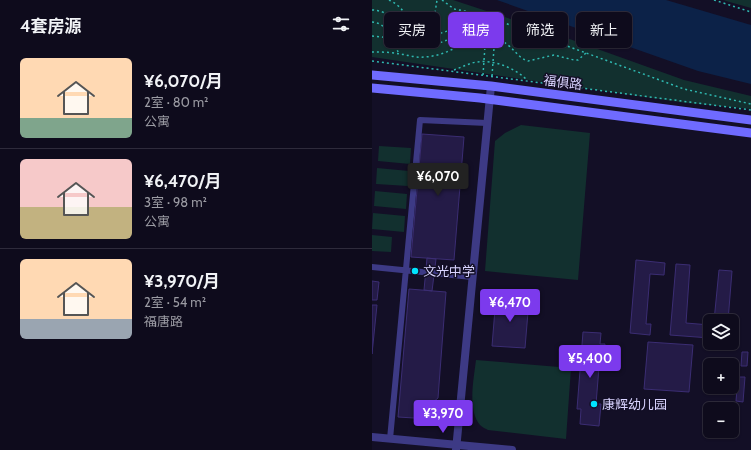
<!DOCTYPE html>
<html lang="zh">
<head>
<meta charset="utf-8">
<style>
  :root { --surface:#0e0b1c; --page:#1c1929; --text:#f1f3f6; --muted:#9b9ba3; --line:#2e2b3b; --accent:#7c3aed }
  body { margin:0; font-family:Cabin,"Noto Sans SC",sans-serif; background:var(--page); color:var(--text); height:100vh; display:flex; flex-direction:column; font-size:15px; white-space:nowrap }
  * { box-sizing:border-box; margin:0 }
  p { font-size:13px; color:var(--muted) }
  .icon { flex:none; width:22px; height:22px; fill:none; stroke:currentColor; stroke-width:2; stroke-linecap:round; stroke-linejoin:round }
  .map { position:relative; flex:1; overflow:hidden }
  .details { display:flex; flex-direction:column; background:var(--surface); width:372px }
  .details>* { flex:none }
  .guide { position:absolute; left:12px; top:12px; width:307px; height:36px; display:flex; gap:8px }
  .controls { position:absolute; left:331px; top:314px; display:grid; gap:8px }
  .controls a { display:grid; place-items:center; width:36px; height:36px; border-radius:6px; background:var(--surface); box-shadow:0 1px 3px #0004,0 0 0 1px var(--line); font-size:20px }
  .price { position:absolute; translate:-50% -34px; padding:0 9px; border-radius:4px; background:var(--accent); color:#fff; font-size:13px; line-height:26px; filter:drop-shadow(0 1px 2px #0008) }
  .price::after { content:''; position:absolute; left:50%; top:24px; width:12px; height:9px; margin-left:-6px; background:inherit; clip-path:polygon(0 0,100% 0,50% 100%) }
  .price.active { background:#222; color:#fff }
  ul { padding:0; list-style:none }
  li { display:flex; align-items:center; gap:12px; height:100px; padding:0 20px }
  li+li { border-top:1px solid var(--line) }
  li span { display:grid; place-items:center; flex:none; width:112px; height:80px; border-radius:6px; color:#555 }
  li>.icon { margin-inline-start:auto }
  span .icon { width:48px; height:48px; fill:#fffc; stroke-width:1 }
  li b { font-size:17px }
  h2 { display:flex; justify-content:space-between; align-items:center; height:48px; padding:0 20px; font-size:17px }
  .pill { padding:0 14px; border-radius:6px; background:var(--surface); box-shadow:0 1px 3px #0004,0 0 0 1px var(--line); font-size:14px; line-height:36px }
  .pill.active { background:var(--accent); color:#fff }
  main { display:flex; flex:1; min-height:0 }
  .map>svg:first-child { display:block }
</style>
</head>
<body>
<main>
<section class="details">
<h2>4套房源<svg class="icon" aria-label="filters" viewBox="0 0 24 24"><path d="M4 7h16M4 17h16"/><circle cx="9" cy="7" r="2"/><circle cx="15" cy="17" r="2"/></svg></h2>
<ul>
<li><span style="background:linear-gradient(#ffd9b3 75%,#7fa58c 0)"><svg class="icon" aria-label="home" viewBox="0 0 24 24"><path d="M3 11l9-7 9 7M6 9v11h12V9"/></svg></span><div><b>¥6,070/月</b><p>2室 · 80 m²</p><p>公寓</p></div></li>
<li><span style="background:linear-gradient(#f6c9c9 60%,#c2b280 0)"><svg class="icon" aria-label="home" viewBox="0 0 24 24"><path d="M3 11l9-7 9 7M6 9v11h12V9"/></svg></span><div><b>¥6,470/月</b><p>3室 · 98 m²</p><p>公寓</p></div></li>
<li><span style="background:linear-gradient(#ffd9b3 75%,#9aa5b1 0)"><svg class="icon" aria-label="home" viewBox="0 0 24 24"><path d="M3 11l9-7 9 7M6 9v11h12V9"/></svg></span><div><b>¥3,970/月</b><p>2室 · 54 m²</p><p>福唐路</p></div></li>
</ul>
</section>
<div class="map">
<svg width="379" height="450" viewBox="0 0 379 450">
  <rect width="100%" height="100%" fill="#130f26"/>
  <!-- green -->
  <path fill="#12302f" d="M0 0H81L178 32 312 80 379 96V109L314 103 0 57Z
    M352 0H379V8L354 1Z
    M149 125 218 133 206 280 113 271 123 141 133 133Z
    M7 146 39 148 38 164 6 161Z
    M5 168 37 171 36 186 4 184Z
    M3 191 35 194 34 209 2 206Z
    M1 213 33 216 32 232 0 229Z
    M0 235 20 237 19 252 0 251Z
    M104 360 199 368 194 439 116 430C114 429 110 427 108 425 95 410 102 378 104 360Z"/>
  <!-- water -->
  <path fill="#0c2248" d="M125 0H294L379 25V84L326 71Z"/>
  <!-- building -->
  <path fill="#241b47" stroke="#3b2d73" d="M50 134 92 137 82 260 39 257Z
    M55 258 64 259 60 291 52 290Z
    M264 260 293 263 292 275 278 274 274 324H279L278 335 258 333Z
    M304 264 318 265 314 323 338 325V338L298 335Z
    M347 270 360 271 356 321H342Z
    M0 281 7 282 5 300H0Z
    M37 289 74 292 66 398 42 418 26 417Z
    M124 297 157 300 153 348 120 346Z
    M0 305H5L0 354Z
    M211 332 229 333 228 344H233L232 355H228L224 404H229L227 426 208 424 209 409H205Z
    M276 342 321 345 317 392 272 389Z
    M370 352H376L375 366H369Z
    M366 377H373L371 402 364 401Z"/>
  <g fill="none" stroke-linecap="round" stroke-linejoin="round">
    <!-- path -->
    <path stroke="#2fb8b0" stroke-width="1.5" stroke-dasharray="2 3" stroke-linecap="butt" d="M17 0C23 3 29 7 32 13 37 20 39 31 46 36 61 38 78 29 93 26 99 25 106 24 112 23
      M70 0 82 9 103 13 119 18 312 89 379 104
      M342 0 379 12
      M0 10C31 11 23 45 48 47 63 48 99 29 114 23
      M0 22C16 23 21 41 27 54
      M0 36 19 38
      M50 36 52 19 63 13 65 0
      M123 39C140 42 143 57 156 61L182 55 202 60H206L214 53
      M0 52C9 52 19 52 28 54 36 55 44 58 52 57 76 56 97 41 113 24
      M0 61 379 110
      M82 70C87 68 92 66 97 64 115 57 141 66 155 80
      M111 75 115 17
      M120 76 124 20"/>
    <!-- minor -->
    <path stroke="#3d3a85" stroke-width="6" d="M0 267 100 277
      M18 439 48 120 115 123"/>
    <!-- tertiary -->
    <path stroke="#3d3a85" stroke-width="8" d="M0 437 140 450
      M84 450 119 86"/>
    <!-- secondary -->
    <path stroke="#6f6bff" stroke-width="9" d="M0 75 119 86 379 120
      M0 88 108 98 379 133"/>
  </g>
  <!-- markers -->
  <g fill="#00e5ff" stroke="#130f26" stroke-width="1.5">
    <circle cx="43" cy="271" r="4"/>
    <circle cx="222" cy="404" r="4"/>
  </g>
  <g text-anchor="middle" dominant-baseline="central" stroke-width="3" stroke-linejoin="round" paint-order="stroke">
    <!-- street labels -->
    <g font-size="13" fill="#d9d4ff" stroke="#130f26">
      <text transform="translate(191 82) rotate(7)">福俱路</text>
    </g>
    <!-- poi labels -->
    <g font-size="13" fill="#d9d4ff" stroke="#130f26" text-anchor="start">
      <text x="51" y="271">文光中学</text>
      <text x="230" y="404">康辉幼儿园</text>
    </g>
  </g>
</svg>
<div class="controls">
<a><svg class="icon" aria-label="layers" viewBox="0 0 24 24"><path d="M12 4l9 5-9 5-9-5zM3 14l9 5 9-5"/></svg></a>
<a>+</a>
<a>−</a>
</div>
<b class="price active" style="left:66px;top:197px">¥6,070</b>
<b class="price" style="left:138px;top:323px">¥6,470</b>
<b class="price" style="left:218px;top:379px">¥5,400</b>
<b class="price" style="left:71px;top:434px">¥3,970</b>
<div class="guide">
<a class="pill">买房</a>
<a class="pill active">租房</a>
<a class="pill">筛选</a>
<a class="pill">新上</a>
</div>
</div>
</main>
</body>
</html>
